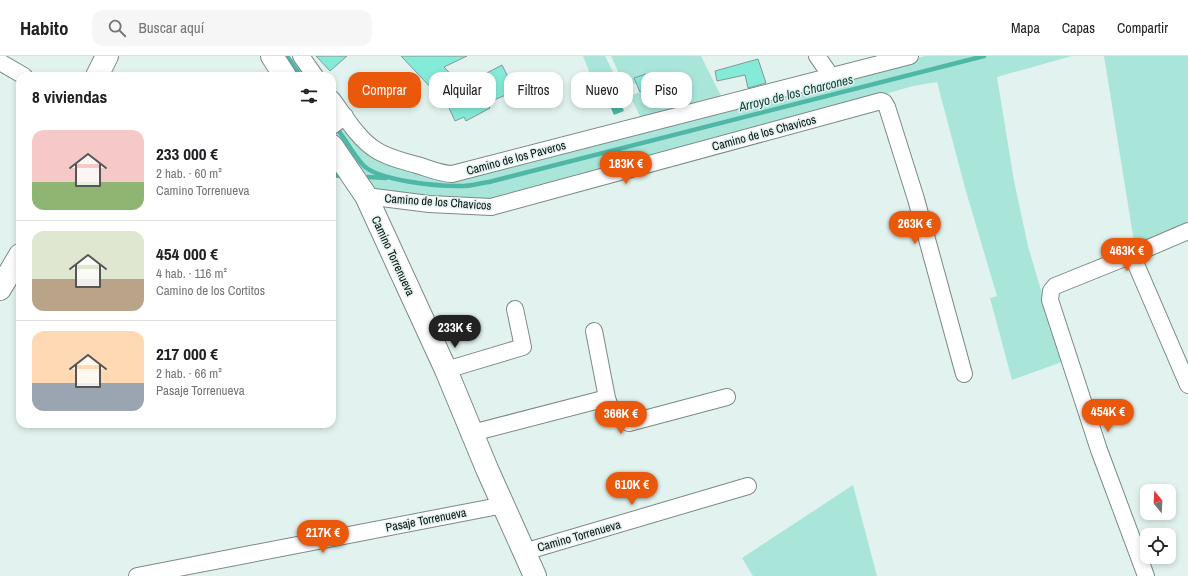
<!DOCTYPE html>
<html lang="es">
<head>
<meta charset="utf-8">
<style>
  :root { --surface:#fff; --page:#f6f6f6; --text:#202124; --muted:#757577; --line:#e0e0e0; --accent:#ea580c }
  body { margin:0; font-family:"Archivo Narrow",sans-serif; background:var(--page); color:var(--text); height:100vh; display:flex; flex-direction:column; font-size:15px; white-space:nowrap }
  * { box-sizing:border-box; margin:0 }
  p { font-size:13px; color:var(--muted) }
  .icon { flex:none; width:22px; height:22px; fill:none; stroke:currentColor; stroke-width:2; stroke-linecap:round; stroke-linejoin:round }
  .map { position:relative; flex:1; overflow:hidden }
  .details { position:absolute; left:16px; top:16px; width:320px; height:356px; display:flex; flex-direction:column; background:var(--surface); border-radius:12px; box-shadow:0 2px 6px #0003 }
  .details>* { flex:none }
  .banner { position:absolute; left:348px; top:16px; width:380px; height:36px; display:flex; gap:8px }
  .needle { width:26px; rotate:342deg }
  .fabs { position:absolute; left:1140px; top:428px; display:grid; gap:8px }
  .fabs a { display:grid; place-items:center; width:36px; height:36px; border-radius:8px; background:var(--surface); box-shadow:0 2px 6px #0003; font-size:20px }
  .price { position:absolute; translate:-50% -34px; padding:0 9px; border-radius:14px; background:var(--accent); color:#fff; font-size:13px; line-height:26px; filter:drop-shadow(0 1px 2px #0008) }
  .price::after { content:''; position:absolute; left:50%; top:24px; width:12px; height:9px; margin-left:-6px; background:inherit; clip-path:polygon(0 0,100% 0,50% 100%) }
  .price.current { background:#222; color:#fff }
  ul { padding:0; list-style:none }
  li { display:flex; align-items:center; gap:12px; height:100px; padding:0 16px }
  li+li { border-top:1px solid var(--line) }
  li span { display:grid; place-items:center; flex:none; width:112px; height:80px; border-radius:12px; color:#555 }
  li>.icon { margin-inline-start:auto }
  span .icon { width:48px; height:48px; fill:#fffc; stroke-width:1 }
  li b { font-size:17px }
  h2 { display:flex; justify-content:space-between; align-items:center; height:48px; padding:0 16px; font-size:17px }
  .chip { padding:0 14px; border-radius:12px; background:var(--surface); box-shadow:0 2px 6px #0003; font-size:14px; line-height:36px }
  .chip.current { background:var(--accent); color:#fff }
  header { display:flex; align-items:center; gap:24px; box-sizing:border-box; height:56px; padding:0 20px; background:var(--surface); border-bottom:1px solid var(--line) }
  header strong { font-size:19px }
  nav { display:flex; gap:22px; margin-inline-start:auto; font-size:14px }
  .search { width:280px; height:36px; background:var(--page); display:flex; align-items:center; gap:10px; box-sizing:border-box; padding:0 14px; border-radius:12px; color:var(--muted); font-size:15px }
  .map>svg:first-child { display:block }
</style>
</head>
<body>
<header>
<strong>Habito</strong>
<div class="search"><svg class="icon" aria-label="search" viewBox="0 0 24 24"><circle cx="10" cy="10" r="6"/><path d="M15 15l6 6"/></svg>Buscar aquí</div>
<nav><a>Mapa</a><a>Capas</a><a>Compartir</a></nav>
</header>
<div class="map">
<svg width="1188" height="520" viewBox="0 0 1188 520">
  <rect width="100%" height="100%" fill="#e2f3ef"/>
  <!-- green -->
  <path fill="#aae5d9" d="M583 0H605L616 22 595 30Z
    M611 0H701L723 44 641 62 630 40 640 36 644 43 654 39 646 18 634 22 636 27 625 31Z
    M925 0H1072L997 21 1014 125 1028 190 1062 306 1012 324 990 242 997 240 965 132 937 26 913 30 792 65 492 145H464L373 133 332 80V74L345 65 352 74 446 122 739 49Z
    M1104 0H1188V170L1135 192Z
    M853 429 877 520H753L742 502Z"/>
  <!-- water -->
  <path fill="#4fb7a6" d="M608 34H612L613 36 616 35 624 55 614 59 605 39 607 38Z"/>
  <g fill="none" stroke-linecap="round" stroke-linejoin="round">
    <!-- stream -->
    <path stroke="#4fb7a6" stroke-width="4.5" d="M287 0 301 20
      M336 71C345 83 353 98 363 109 378 125 437 130 458 130 468 131 479 127 489 126L984 0
      M332 119 341 120
      M368 121 386 122"/>
  </g>
  <!-- building -->
  <path fill="#84ebd8" stroke="#879693" d="M316 0H347L330 15Z
    M401 0H467L444 11 462 30 502 9 515 35 487 47 490 52 466 65 464 61 455 65 439 30 434 35Z
    M758 3 766 27 748 32 745 19 717 25 715 15Z
    M646 18 651 31 640 36 634 22Z"/>
  <g fill="none" stroke-linecap="round" stroke-linejoin="round">
    <!-- street casing -->
    <g stroke="#7b8a87" stroke-width="18">
      <path id="street" d="M301 0 315 20
        M817 0 831 20
        M0 6 24 20
        M332 43C344 59 359 84 376 94 388 102 403 105 417 109 428 112 440 118 452 118L910 0
        M332 70 345 60
        M366 140 429 148 491 151 881 45 884 46 887 51 916 143 964 318
        M1132 199 1188 329
        M594 275 607 342C611 355 616 363 629 367L727 341
        M446 314 523 291 515 253
        M472 377 607 342
        M524 496 748 430
        M137 520 504 449
        M1146 520 1099 394 1050 244 1051 235 1055 230 1132 199 1188 175"/>
    </g>
    <!-- secondary casing -->
    <g stroke="#7b8a87" stroke-width="24">
      <path id="secondary" d="M272 0 285 20
        M97 20 107 0
        M332 90 366 140 446 314 487 413 535 520
        M0 233 20 199"/>
    </g>
    <!-- street -->
    <use href="#street" stroke="#fff" stroke-width="16"/>
    <!-- secondary -->
    <use href="#secondary" stroke="#fff" stroke-width="22"/>
  </g>
  <g text-anchor="middle" dominant-baseline="central" stroke-width="3" stroke-linejoin="round" paint-order="stroke">
    <!-- street labels -->
    <g font-size="12" fill="#0a100f" stroke="#e2f3ef">
      <text transform="translate(764 77) rotate(-15)">Camino de los Chavicos</text>
      <text transform="translate(516 102) rotate(-15)">Camino de los Paveros</text>
      <text transform="translate(438 146) rotate(4)">Camino de los Chavicos</text>
      <text transform="translate(393 200) rotate(65)">Camino Torrenueva</text>
      <text transform="translate(426 464) rotate(-11)">Pasaje Torrenueva</text>
      <text transform="translate(579 480) rotate(-16)">Camino Torrenueva</text>
    </g>
    <!-- water labels -->
    <g font-size="13" font-style="italic" fill="#12413a" stroke="#e2f3ef">
      <text transform="translate(796 37) rotate(-14)">Arroyo de los Charcones</text>
    </g>
  </g>
</svg>
<div class="fabs">
<a><svg class="needle" viewBox="-14 -14 28 28"><path d="M0-13l5 13h-10z" fill="#e53935"/><path d="M0 13l5-13h-10z" fill="#757577"/></svg></a>
<a><svg class="icon" aria-label="locate" viewBox="0 0 24 24"><circle cx="12" cy="12" r="6"/><path d="M12 2v4M12 18v4M2 12h4M18 12h4"/></svg></a>
</div>
<b class="price" style="left:626px;top:129px">183K €</b>
<b class="price" style="left:915px;top:189px">263K €</b>
<b class="price" style="left:1127px;top:216px">463K €</b>
<b class="price current" style="left:455px;top:293px">233K €</b>
<b class="price" style="left:1108px;top:377px">454K €</b>
<b class="price" style="left:621px;top:379px">366K €</b>
<b class="price" style="left:632px;top:450px">610K €</b>
<b class="price" style="left:323px;top:498px">217K €</b>
<div class="banner">
<a class="chip current">Comprar</a>
<a class="chip">Alquilar</a>
<a class="chip">Filtros</a>
<a class="chip">Nuevo</a>
<a class="chip">Piso</a>
</div>
<section class="details">
<h2>8 viviendas<svg class="icon" aria-label="filters" viewBox="0 0 24 24"><path d="M4 7h16M4 17h16"/><circle cx="9" cy="7" r="2"/><circle cx="15" cy="17" r="2"/></svg></h2>
<ul>
<li><span style="background:linear-gradient(#f6c9c9 65%,#8fb573 0)"><svg class="icon" aria-label="home" viewBox="0 0 24 24"><path d="M3 11l9-7 9 7M6 9v11h12V9"/></svg></span><div><b>233 000 €</b><p>2 hab. · 60 m²</p><p>Camino Torrenueva</p></div></li>
<li><span style="background:linear-gradient(#dfe7d0 60%,#b9a48a 0)"><svg class="icon" aria-label="home" viewBox="0 0 24 24"><path d="M3 11l9-7 9 7M6 9v11h12V9"/></svg></span><div><b>454 000 €</b><p>4 hab. · 116 m²</p><p>Camino de los Cortitos</p></div></li>
<li><span style="background:linear-gradient(#ffd9b3 65%,#9aa5b1 0)"><svg class="icon" aria-label="home" viewBox="0 0 24 24"><path d="M3 11l9-7 9 7M6 9v11h12V9"/></svg></span><div><b>217 000 €</b><p>2 hab. · 66 m²</p><p>Pasaje Torrenueva</p></div></li>
</ul>
</section>
</div>
</body>
</html>
